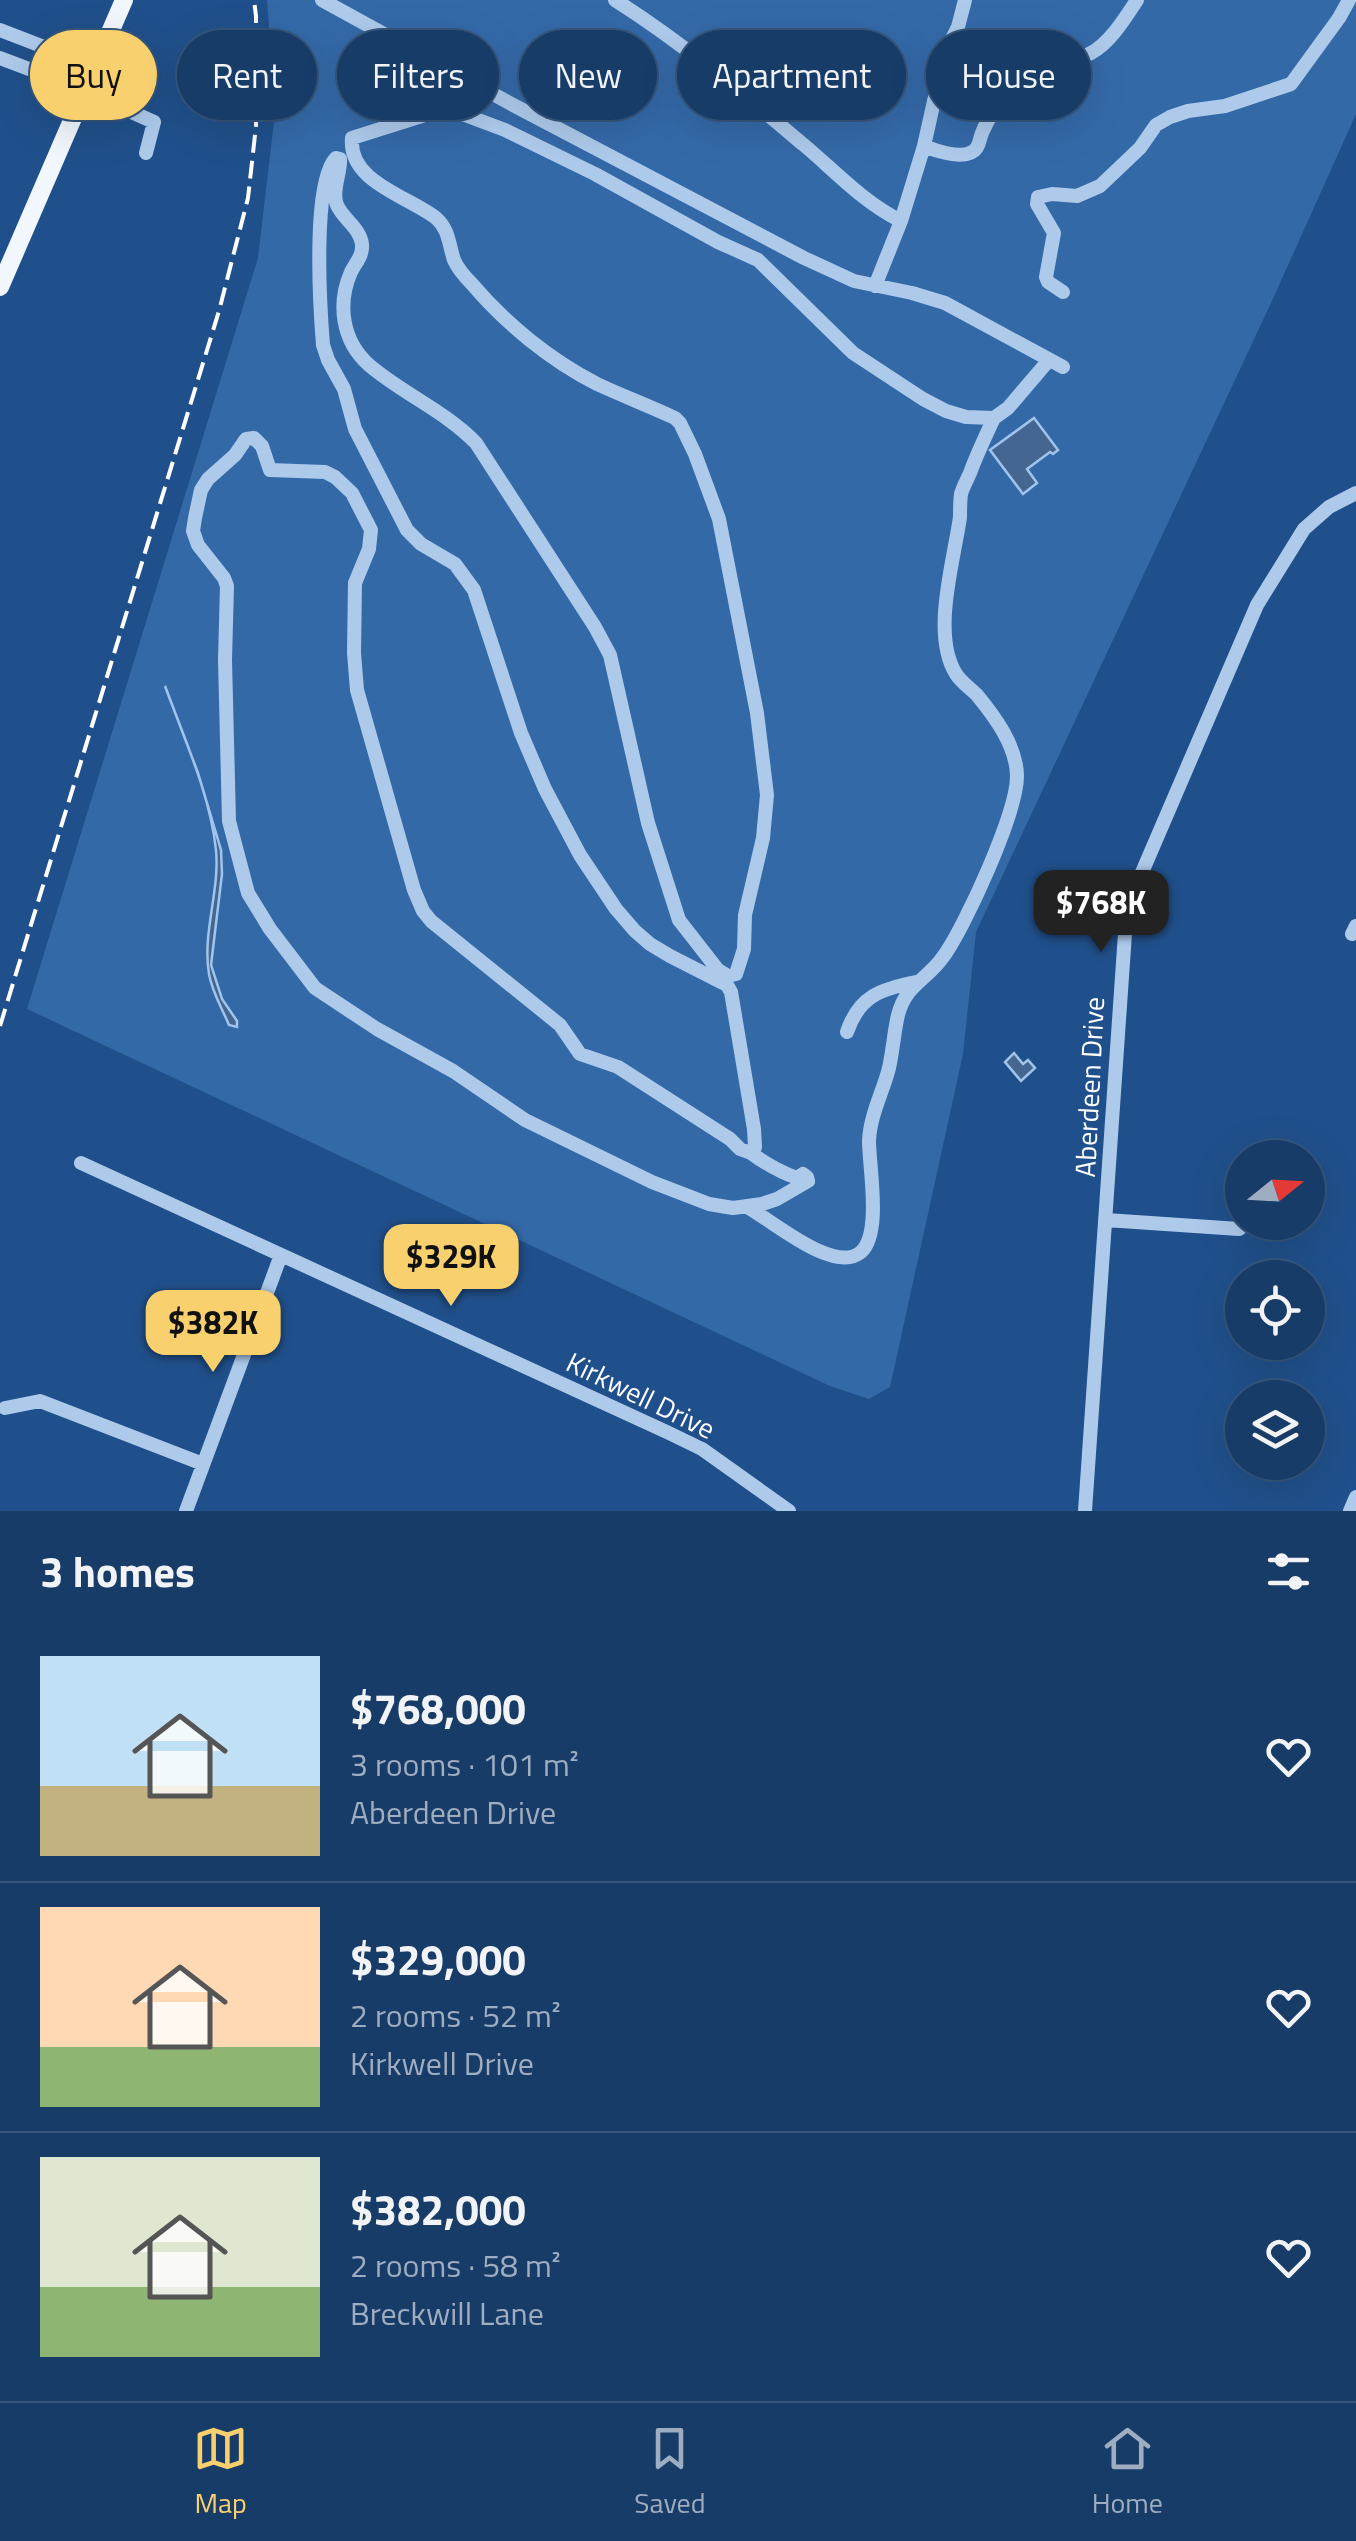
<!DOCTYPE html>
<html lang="en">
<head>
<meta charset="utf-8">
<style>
  :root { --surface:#183c68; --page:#21436e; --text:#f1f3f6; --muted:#9fadc0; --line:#36567c; --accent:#f9d06e }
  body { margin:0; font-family:"Titillium Web",sans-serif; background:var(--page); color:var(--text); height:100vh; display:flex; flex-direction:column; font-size:38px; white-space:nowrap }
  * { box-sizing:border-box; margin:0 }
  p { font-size:32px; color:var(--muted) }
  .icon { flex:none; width:55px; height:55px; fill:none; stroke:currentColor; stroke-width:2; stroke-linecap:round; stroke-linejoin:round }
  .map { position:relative; height:1511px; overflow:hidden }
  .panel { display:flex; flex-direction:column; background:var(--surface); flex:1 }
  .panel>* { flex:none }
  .hud { position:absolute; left:30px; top:30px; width:1298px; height:90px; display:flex; gap:20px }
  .needle { width:65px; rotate:72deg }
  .tools { position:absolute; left:1225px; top:1140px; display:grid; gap:20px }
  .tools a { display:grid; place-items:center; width:100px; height:100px; border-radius:50%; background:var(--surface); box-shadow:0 10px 40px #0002,0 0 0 2px var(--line); font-size:50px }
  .price { position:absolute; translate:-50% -85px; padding:0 22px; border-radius:20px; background:var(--accent); color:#111; font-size:32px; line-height:65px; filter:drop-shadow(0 2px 5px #0008) }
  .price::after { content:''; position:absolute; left:50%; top:60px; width:30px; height:22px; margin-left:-15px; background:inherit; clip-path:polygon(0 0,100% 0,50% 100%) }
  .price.on { background:#222; color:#fff }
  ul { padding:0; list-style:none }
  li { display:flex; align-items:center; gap:30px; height:250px; padding:0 40px }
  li+li { border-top:2px solid var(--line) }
  li span { display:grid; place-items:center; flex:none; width:280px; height:200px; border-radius:0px; color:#555 }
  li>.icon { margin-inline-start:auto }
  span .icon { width:120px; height:120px; fill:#fffc; stroke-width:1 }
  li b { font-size:42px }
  h2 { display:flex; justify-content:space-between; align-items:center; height:120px; padding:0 40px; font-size:42px }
  .chip { padding:0 35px; border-radius:45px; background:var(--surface); box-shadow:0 10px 40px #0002,0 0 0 2px var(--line); font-size:35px; line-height:90px }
  .chip.on { background:var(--accent); color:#111 }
  .dock { display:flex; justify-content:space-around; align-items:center; height:140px; border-top:2px solid var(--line); background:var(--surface); font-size:28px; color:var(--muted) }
  .dock a { display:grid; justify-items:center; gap:5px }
  .dock .on { color:var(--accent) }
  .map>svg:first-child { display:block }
</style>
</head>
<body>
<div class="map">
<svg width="1356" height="1511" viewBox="0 0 1356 1511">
  <rect width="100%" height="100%" fill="#20508b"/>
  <!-- green -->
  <path fill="#3469a8" d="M267 0H1356V114L1271 303 976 932 963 1054 890 1387 869 1399 830 1386 27 1009 258 258 275 113Z"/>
  <!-- water -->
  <path fill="#446690" stroke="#a1c4ed" stroke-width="2.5" d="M1034 418 1058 450 1053 454 1050 452 1027 469 1037 483 1023 494 990 450Z
    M165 686 198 773 221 850 222 874 211 965 222 999 237 1021V1027L229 1025C222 1008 212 992 209 974 202 933 220 891 216 850 210 794 184 738 165 686Z
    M1014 1053 1023 1064 1028 1060 1035 1068 1021 1081 1005 1062Z"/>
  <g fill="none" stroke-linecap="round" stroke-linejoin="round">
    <!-- minor -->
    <path stroke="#adcaeb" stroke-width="14" d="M322 0 515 106 804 258 854 281 912 293 945 303 1063 367
      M615 0C683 43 743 94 804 145 836 172 863 202 901 221L875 286
      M0 30 70 57 90 75
      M0 58 66 83 90 75
      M86 86 127 110 154 122 146 153
      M924 146C936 151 958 158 970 153 979 150 979 141 982 133 989 115 1005 96 1019 83 1045 58 1065 66 1091 53 1110 43 1125 18 1137 0
      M901 221 924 146 934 101 951 41 958 27 965 0
      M1063 292 1048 282 1046 277 1054 233 1037 204 1038 197 1052 194 1077 196 1100 186 1140 148 1156 125 1170 117 1188 111 1225 106 1291 84 1339 18 1349 0
      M1352 934 1356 926
      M728 976 721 982 670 956 650 944 635 931 616 909 580 855 545 789 521 733 474 590 455 564 421 544 407 530 355 429 344 389 328 360 323 345C320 308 312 182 336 158L340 159C341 173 331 192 337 205 343 219 360 228 362 244 363 256 356 262 351 272 337 304 342 341 369 365 403 394 445 411 476 443L595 627 610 655 648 823 679 920 718 970 728 976 736 974 744 949 745 915 763 838 767 795 757 713 719 519 695 454 680 423 675 418C649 406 623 396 597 384 550 360 506 324 472 284 465 277 458 269 454 260 449 245 449 229 436 218 408 196 348 182 352 138L428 114 446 111 465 115 505 130 595 174 718 242 758 260 853 353 923 399 946 411 966 417 994 418 1008 408 1049 360
      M721 982 727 985 731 992 754 1129 755 1147 751 1153C766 1164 780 1172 797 1178L803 1174 807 1177 808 1181 777 1199 762 1204 733 1208 709 1204 652 1182 525 1120 453 1071 377 1029 315 988 270 929 248 893 229 821 225 660 227 586 224 578 198 545 193 531 195 518 201 490 208 479 235 455 246 439 254 438 262 446 270 470 325 472 335 477 352 493 371 530 369 549 355 583 354 653 357 690 414 890 423 911 431 921 560 1025 580 1054 618 1067 730 1139 740 1149 751 1153
      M847 1032C859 996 881 989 916 982
      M81 1163 669 1433 702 1449 789 1511
      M747 1207C772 1220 834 1275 861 1252 882 1233 869 1167 869 1141 870 1115 883 1092 889 1068 893 1050 894 1032 898 1015 906 984 927 980 943 957 965 927 1018 811 1017 775 1016 745 995 717 977 695 970 688 961 682 956 674 931 634 954 561 960 517 960 510 960 502 961 494 963 487 967 480 970 473 977 454 985 437 994 418
      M1106 1220 1239 1229 1249 1222
      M5 1408 40 1401 203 1464
      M186 1511 281 1255
      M1085 1511 1126 919 1134 891 1257 605 1304 529 1329 507 1356 493
      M1350 1511 1356 1497"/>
    <!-- major -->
    <path stroke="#f2f7fe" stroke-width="18" d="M0 287 124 0"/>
    <!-- rail -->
    <path stroke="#fff" stroke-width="4" stroke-dasharray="18 8" stroke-linecap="butt" d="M0 1026 219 311 248 198 256 126V16L254 0"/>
  </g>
  <g text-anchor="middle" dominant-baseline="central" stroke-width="8" stroke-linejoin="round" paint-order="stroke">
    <!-- street labels -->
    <g font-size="28" fill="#fff" stroke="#20508b">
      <text transform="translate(1089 1087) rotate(-87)">Aberdeen Drive</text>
      <text transform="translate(641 1395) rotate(26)">Kirkwell Drive</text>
    </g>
  </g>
</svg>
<div class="tools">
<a><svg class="needle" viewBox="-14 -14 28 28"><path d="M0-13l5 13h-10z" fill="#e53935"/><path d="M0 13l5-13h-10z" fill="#9fadc0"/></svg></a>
<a><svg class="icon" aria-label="locate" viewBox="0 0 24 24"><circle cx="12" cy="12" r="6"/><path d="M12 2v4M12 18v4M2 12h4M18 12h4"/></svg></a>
<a><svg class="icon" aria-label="layers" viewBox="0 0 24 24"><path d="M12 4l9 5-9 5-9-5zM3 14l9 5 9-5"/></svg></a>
</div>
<b class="price on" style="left:1101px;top:955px">$768K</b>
<b class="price" style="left:451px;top:1309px">$329K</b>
<b class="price" style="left:213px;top:1375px">$382K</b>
<div class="hud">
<a class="chip on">Buy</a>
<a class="chip">Rent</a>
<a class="chip">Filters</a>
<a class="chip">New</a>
<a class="chip">Apartment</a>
<a class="chip">House</a>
</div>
</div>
<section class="panel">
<h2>3 homes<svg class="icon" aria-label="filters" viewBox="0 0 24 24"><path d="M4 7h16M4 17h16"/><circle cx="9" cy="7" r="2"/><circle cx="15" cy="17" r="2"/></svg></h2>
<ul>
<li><span style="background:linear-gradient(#bfe0f5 65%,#c2b280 0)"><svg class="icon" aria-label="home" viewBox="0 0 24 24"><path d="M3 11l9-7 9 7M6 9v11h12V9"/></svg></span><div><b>$768,000</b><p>3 rooms · 101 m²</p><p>Aberdeen Drive</p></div><svg class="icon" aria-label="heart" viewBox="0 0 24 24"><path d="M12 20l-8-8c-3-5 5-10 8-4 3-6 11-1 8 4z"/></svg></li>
<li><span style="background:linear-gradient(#ffd9b3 70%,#8fb573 0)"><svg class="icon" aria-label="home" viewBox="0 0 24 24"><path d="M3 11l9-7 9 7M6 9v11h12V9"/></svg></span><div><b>$329,000</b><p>2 rooms · 52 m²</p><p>Kirkwell Drive</p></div><svg class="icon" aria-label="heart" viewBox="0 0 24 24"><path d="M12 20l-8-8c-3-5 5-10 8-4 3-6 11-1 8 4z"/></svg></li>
<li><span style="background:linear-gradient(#dfe7d0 65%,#8fb573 0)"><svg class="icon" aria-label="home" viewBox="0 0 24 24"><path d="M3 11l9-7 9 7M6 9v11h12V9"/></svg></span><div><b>$382,000</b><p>2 rooms · 58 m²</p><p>Breckwill Lane</p></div><svg class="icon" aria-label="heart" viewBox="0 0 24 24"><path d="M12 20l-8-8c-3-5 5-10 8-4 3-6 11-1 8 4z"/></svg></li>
</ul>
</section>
<nav class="dock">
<a class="on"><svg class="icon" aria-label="map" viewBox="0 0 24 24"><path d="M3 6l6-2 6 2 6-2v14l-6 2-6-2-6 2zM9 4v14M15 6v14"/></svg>Map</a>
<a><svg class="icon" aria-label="saved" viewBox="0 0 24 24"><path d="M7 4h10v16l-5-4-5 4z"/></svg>Saved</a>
<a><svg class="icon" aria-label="home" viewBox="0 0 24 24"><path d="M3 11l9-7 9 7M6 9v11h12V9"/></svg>Home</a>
</nav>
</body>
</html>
